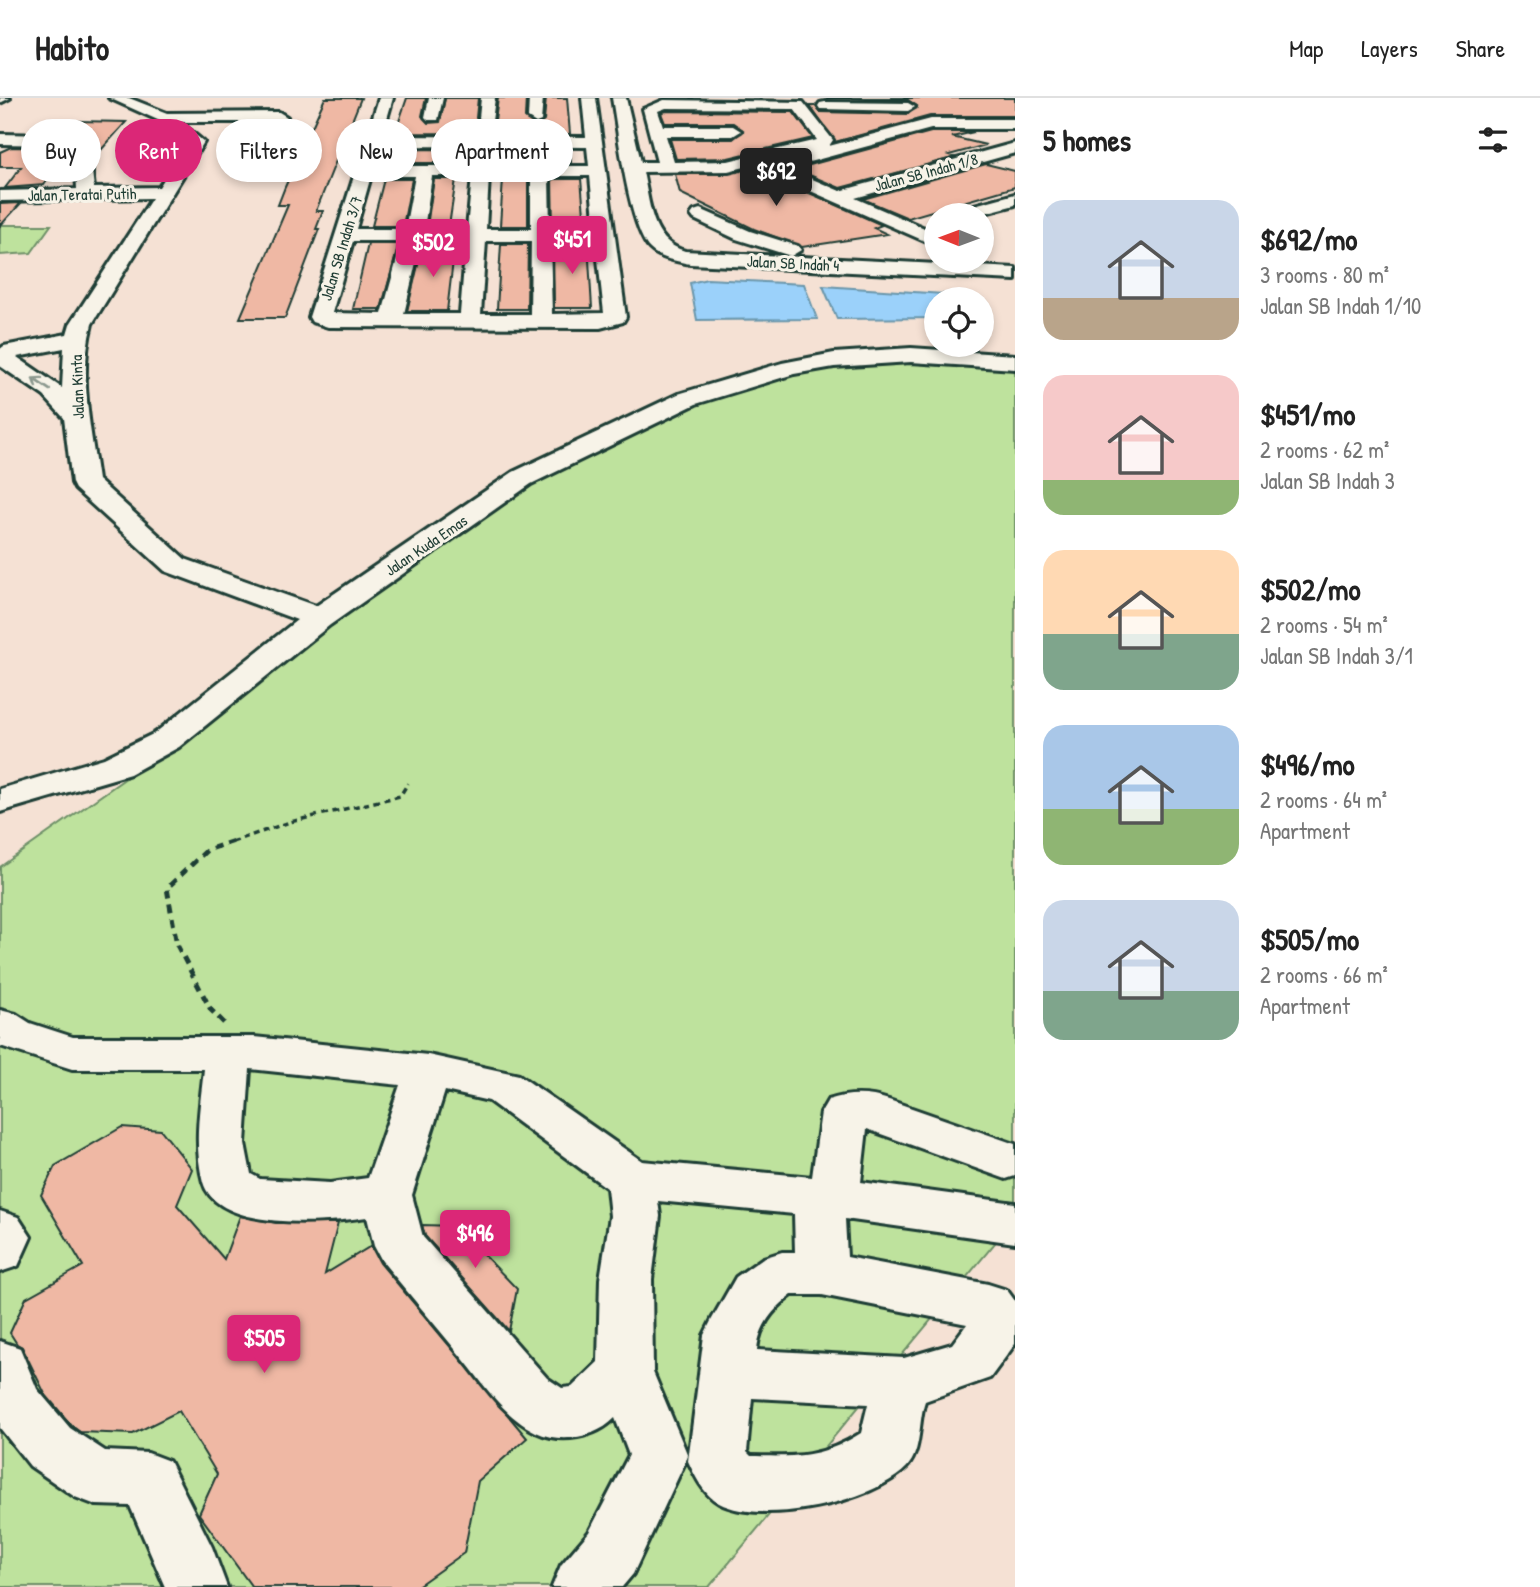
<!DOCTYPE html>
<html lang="en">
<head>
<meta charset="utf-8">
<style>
  :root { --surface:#fff; --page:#f6f6f6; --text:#222; --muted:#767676; --line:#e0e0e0; --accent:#db2777 }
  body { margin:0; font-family:"Patrick Hand",sans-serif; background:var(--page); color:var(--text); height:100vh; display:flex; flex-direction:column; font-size:26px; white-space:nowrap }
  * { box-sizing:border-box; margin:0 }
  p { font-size:23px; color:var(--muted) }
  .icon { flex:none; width:38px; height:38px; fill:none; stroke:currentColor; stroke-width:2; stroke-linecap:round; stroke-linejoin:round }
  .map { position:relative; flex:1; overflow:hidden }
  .details { display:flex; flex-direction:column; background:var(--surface); width:525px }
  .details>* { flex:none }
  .guide { position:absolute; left:21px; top:21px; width:665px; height:63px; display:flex; gap:14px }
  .needle { width:46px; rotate:271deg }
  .buttons { position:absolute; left:924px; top:105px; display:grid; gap:14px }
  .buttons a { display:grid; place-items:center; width:70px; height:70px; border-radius:50%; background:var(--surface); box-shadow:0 4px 10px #0003; font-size:35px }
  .price { position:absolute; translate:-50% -60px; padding:0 16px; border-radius:7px; background:var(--accent); color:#fff; font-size:23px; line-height:46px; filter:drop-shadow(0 2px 4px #0008) }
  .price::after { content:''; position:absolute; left:50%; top:42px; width:21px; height:16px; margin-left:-10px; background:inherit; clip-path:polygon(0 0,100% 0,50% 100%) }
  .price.active { background:#222; color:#fff }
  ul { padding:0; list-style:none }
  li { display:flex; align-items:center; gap:21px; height:175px; padding:0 28px }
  li span { display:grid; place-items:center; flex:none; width:196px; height:140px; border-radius:21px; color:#555 }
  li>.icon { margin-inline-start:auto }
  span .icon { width:84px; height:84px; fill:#fffc; stroke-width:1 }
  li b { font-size:30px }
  h2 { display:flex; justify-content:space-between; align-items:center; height:84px; padding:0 28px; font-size:30px }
  .chip { padding:0 24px; border-radius:32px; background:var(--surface); box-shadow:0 4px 10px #0003; font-size:24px; line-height:63px }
  .chip.active { background:var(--accent); color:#fff }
  header { display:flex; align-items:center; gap:42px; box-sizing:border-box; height:98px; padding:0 35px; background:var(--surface); border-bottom:2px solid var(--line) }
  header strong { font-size:33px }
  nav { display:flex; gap:38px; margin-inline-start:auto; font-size:24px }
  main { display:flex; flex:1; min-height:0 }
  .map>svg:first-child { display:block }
</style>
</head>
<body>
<header>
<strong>Habito</strong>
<nav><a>Map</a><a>Layers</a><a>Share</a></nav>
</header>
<main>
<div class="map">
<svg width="1015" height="1489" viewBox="0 0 1015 1489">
  <rect width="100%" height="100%" fill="#f5e1d4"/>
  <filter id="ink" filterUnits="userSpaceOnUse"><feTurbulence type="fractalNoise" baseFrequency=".0143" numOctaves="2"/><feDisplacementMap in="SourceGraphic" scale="14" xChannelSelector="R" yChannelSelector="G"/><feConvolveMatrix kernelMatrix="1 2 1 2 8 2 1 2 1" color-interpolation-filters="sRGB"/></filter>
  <g filter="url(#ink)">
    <!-- green -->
    <path fill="#bee29d" stroke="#6e9068" stroke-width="2" d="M0 127H51L31 155 0 157Z
      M905 262 1015 268V1121L709 1489H0V769L167 651 291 551 543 378 716 298 826 269Z"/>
    <!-- water -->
    <path fill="#9bd1fa" stroke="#6996ab" stroke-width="2" d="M707 181 804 186 817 221 697 222 690 185Z
      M823 188 974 198 977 201H936V220L837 221Z"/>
    <!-- building -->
    <path fill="#efb8a4" stroke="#1f3d34" stroke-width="2" d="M325 0H361L316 113H323L316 131H319L285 220H240L288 107H278L285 89Z
      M407 0H426L422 18 428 25 440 24 445 0H478L476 20 488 27 495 23 498 0H526L525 20 537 27 544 23 546 0H567L570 36 395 35Z
      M826 0H1015V18H930L835 44 810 8H816L820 14 908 16 917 8 908 2Z
      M666 13 793 14 813 40 728 60 676 61 670 41H733L743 32 733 25H665L661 15Z
      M77 23 126 24 101 52 92 53 90 45 63 37Z
      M931 34H974L952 39 986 47 949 57 956 59 840 90 795 71Z
      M11 49 53 50 72 55 73 68H57L44 87 5 90 21 69H0V54Z
      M392 51 570 52 571 65H388Z
      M986 66 1015 73V89L908 120 863 101Z
      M761 68 764 75 882 127 874 130 887 136 802 149 754 131 680 95 675 76H729Z
      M384 81H412L403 128H372Z
      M434 81H456L449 128H427Z
      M503 81H528V128H500Z
      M552 81H581L585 128H553Z
      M21 105 0 128V106Z
      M368 146H399L381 211H353Z
      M423 146H455L447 213H407Z
      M501 146H528L527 211H497Z
      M553 146H588L592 210H554Z
      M122 1029 161 1032 192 1071 177 1107 224 1161 240 1118 276 1125H338L325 1176 371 1148 380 1165 527 1340 478 1383 464 1455 416 1489H252L199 1416 217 1376 179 1313 133 1336 80 1334 72 1328 45 1296 22 1249 17 1246 10 1235 26 1200 83 1168 41 1097 55 1068Z
      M422 1127 456 1128 517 1191 509 1233 425 1138Z"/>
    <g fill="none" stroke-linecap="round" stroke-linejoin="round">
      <!-- minor casing -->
      <g stroke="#1f3d34" stroke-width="6">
        <path id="minor" d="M0 0H10L0 5Z
          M109 0H129L167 15 279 14 287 19 279 24H180L204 44 92 226C78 278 91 331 98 382L185 461 316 508 513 374 678 296 782 265 834 255 911 250 1015 257V271L911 264 834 269 794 276 696 306 531 386 330 527 179 649 130 676 0 714V691L104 660 155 635 297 522 165 473 75 391 72 385 64 320 44 298 0 268V251L4 248 67 236 70 226 152 100 0 103V93L77 91 75 53 53 47 0 46V36L53 37 89 48 94 90 159 89 187 45 160 23ZM64 250 62 290 17 259Z
          M379 0H393L382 38 586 39 582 0H596L626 219 623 224 600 230 328 229 312 224 309 219ZM380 48 587 49 589 68H374ZM371 78H415L405 131H356ZM432 78H472L467 131H424ZM489 78H531V131H486ZM549 78H590L595 131H550ZM353 143H402L382 216 332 215ZM421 143H466L460 216H404ZM486 143H531L530 216H481ZM550 143H596L604 215 552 216Z
          M429 0H443L438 22H428L425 19Z
          M481 0H495L492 23 487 25 479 20Z
          M529 0H543L541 23 536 25 528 20Z
          M612 0H626L641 64H657L643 11 664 2 803 4 833 42 829 48 931 21H1015V31H931L787 70 840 93 1015 45V55L855 100 936 135V148L765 73 763 69 765 65 784 60 728 73 643 74C650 104 650 143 685 153L1015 170V182L690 166C677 163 660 161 650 151 629 129 618 33 612 0ZM666 10 794 11 817 42 728 63 674 64 666 38H733L741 33 733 28H663L658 13Z
          M825 4 908 5 915 9 908 13 820 11 818 8 820 5Z
          M1015 96V107L977 117H949L952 113Z
          M700 111 750 133 798 148 801 152 791 158 736 141 694 121 691 117 694 113Z
          M0 912 16 916 30 925 73 939H254L428 957 519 977 642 1063 812 1079 821 1014 828 1002C849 995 868 995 889 1002L1015 1046V1078L1006 1081 867 1031 861 1084 1015 1105V1145L845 1121 847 1159 988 1186 1007 1192 1015 1203V1246L990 1280 925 1303C918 1323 922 1353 907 1369 874 1404 762 1428 719 1405 704 1397 695 1378 688 1363L704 1237 712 1221 736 1179 763 1160 782 1154H795L794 1116 658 1103 660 1118 652 1181 653 1274 688 1358 633 1476 622 1489H552L561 1467 589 1434 629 1357 615 1320C596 1340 561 1346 536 1334 505 1319 485 1288 464 1262 437 1229 409 1196 382 1163L374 1148 367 1119C329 1125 217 1134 203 1084 193 1047 200 1008 204 971H72L0 948ZM250 971 400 987 368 1080 330 1085 260 1081 251 1076 245 1045ZM445 993 489 1003 607 1090 610 1118 600 1181 598 1264 572 1289 562 1290 547 1280 423 1139 412 1097ZM792 1197H822L967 1226 952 1246 904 1260 757 1252C759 1228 773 1211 792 1197ZM752 1300 868 1306 861 1335C822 1360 796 1359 751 1358L747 1354Z
          M0 1113 18 1119 31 1139 18 1168 0 1174Z
          M0 1243 20 1250 37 1291 70 1330 105 1353 148 1355 169 1363 212 1449 227 1489H165L130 1408 96 1407 75 1399 30 1368 0 1330Z"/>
      </g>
      <!-- path-far1 -->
      <path stroke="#1f3d34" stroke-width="3.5" stroke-dasharray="6 4.5" stroke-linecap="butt" d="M232 744 290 724 400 698 408 685"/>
      <!-- path -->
      <path stroke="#1f3d34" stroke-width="5" stroke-dasharray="8 6" stroke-linecap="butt" d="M224 925 211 912 177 847 167 790 207 752 237 742"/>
      <!-- minor -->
      <use href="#minor" fill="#f7f3e8" fill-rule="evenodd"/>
    </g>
    <!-- one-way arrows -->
    <defs><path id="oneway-shaft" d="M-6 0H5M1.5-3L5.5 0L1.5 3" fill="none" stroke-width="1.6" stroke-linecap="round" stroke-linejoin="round" transform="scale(1.75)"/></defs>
    <use stroke="#8b988e" href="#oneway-shaft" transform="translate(41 286) rotate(-146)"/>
  </g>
  <g text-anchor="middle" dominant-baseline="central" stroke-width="6" stroke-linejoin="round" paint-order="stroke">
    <!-- far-street labels -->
    <g font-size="16" fill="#1f3d34" stroke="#f7f3e8">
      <text transform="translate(926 74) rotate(-15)">Jalan SB Indah 1/8</text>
      <text transform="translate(82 96) rotate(-1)">Jalan Teratai Putih</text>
      <text transform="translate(341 150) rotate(-73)">Jalan SB Indah 3/7</text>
      <text transform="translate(793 165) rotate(3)">Jalan SB Indah 4</text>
      <text transform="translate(77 289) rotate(-92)">Jalan Kinta</text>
      <text transform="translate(426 447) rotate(-34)">Jalan Kuda Emas</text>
    </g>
  </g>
</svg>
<div class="buttons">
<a><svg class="needle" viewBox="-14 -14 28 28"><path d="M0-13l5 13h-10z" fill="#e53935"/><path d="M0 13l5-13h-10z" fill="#767676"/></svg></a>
<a><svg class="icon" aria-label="locate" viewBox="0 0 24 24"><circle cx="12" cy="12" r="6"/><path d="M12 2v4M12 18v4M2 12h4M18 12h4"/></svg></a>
</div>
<b class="price active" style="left:776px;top:110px">$692</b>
<b class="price" style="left:572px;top:178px">$451</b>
<b class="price" style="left:433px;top:181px">$502</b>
<b class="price" style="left:475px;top:1172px">$496</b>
<b class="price" style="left:264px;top:1277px">$505</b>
<div class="guide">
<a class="chip">Buy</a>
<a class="chip active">Rent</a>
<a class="chip">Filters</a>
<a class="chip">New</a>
<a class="chip">Apartment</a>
</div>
</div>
<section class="details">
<h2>5 homes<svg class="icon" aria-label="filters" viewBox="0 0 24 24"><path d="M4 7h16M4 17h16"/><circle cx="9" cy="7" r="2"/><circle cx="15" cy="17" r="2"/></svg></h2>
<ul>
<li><span style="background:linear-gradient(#c9d6e8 70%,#b9a48a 0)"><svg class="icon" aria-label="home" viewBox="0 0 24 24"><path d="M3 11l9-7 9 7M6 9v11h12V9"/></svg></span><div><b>$692/mo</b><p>3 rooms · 80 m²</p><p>Jalan SB Indah 1/10</p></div></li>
<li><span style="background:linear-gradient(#f6c9c9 75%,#8fb573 0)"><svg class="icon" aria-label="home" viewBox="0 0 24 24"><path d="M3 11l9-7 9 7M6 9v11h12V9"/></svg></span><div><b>$451/mo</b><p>2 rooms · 62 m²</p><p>Jalan SB Indah 3</p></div></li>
<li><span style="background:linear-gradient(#ffd9b3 60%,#7fa58c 0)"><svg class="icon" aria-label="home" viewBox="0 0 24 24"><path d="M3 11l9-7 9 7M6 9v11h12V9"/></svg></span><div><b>$502/mo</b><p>2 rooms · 54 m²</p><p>Jalan SB Indah 3/1</p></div></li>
<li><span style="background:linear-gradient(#a9c7e8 60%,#8fb573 0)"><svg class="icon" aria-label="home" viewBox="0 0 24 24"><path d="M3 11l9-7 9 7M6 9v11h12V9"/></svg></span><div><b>$496/mo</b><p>2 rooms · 64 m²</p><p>Apartment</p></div></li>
<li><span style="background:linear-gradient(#c9d6e8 65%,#7fa58c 0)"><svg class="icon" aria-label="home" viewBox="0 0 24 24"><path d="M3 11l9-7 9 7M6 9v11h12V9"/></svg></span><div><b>$505/mo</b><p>2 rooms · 66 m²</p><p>Apartment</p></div></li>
</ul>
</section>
</main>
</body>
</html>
